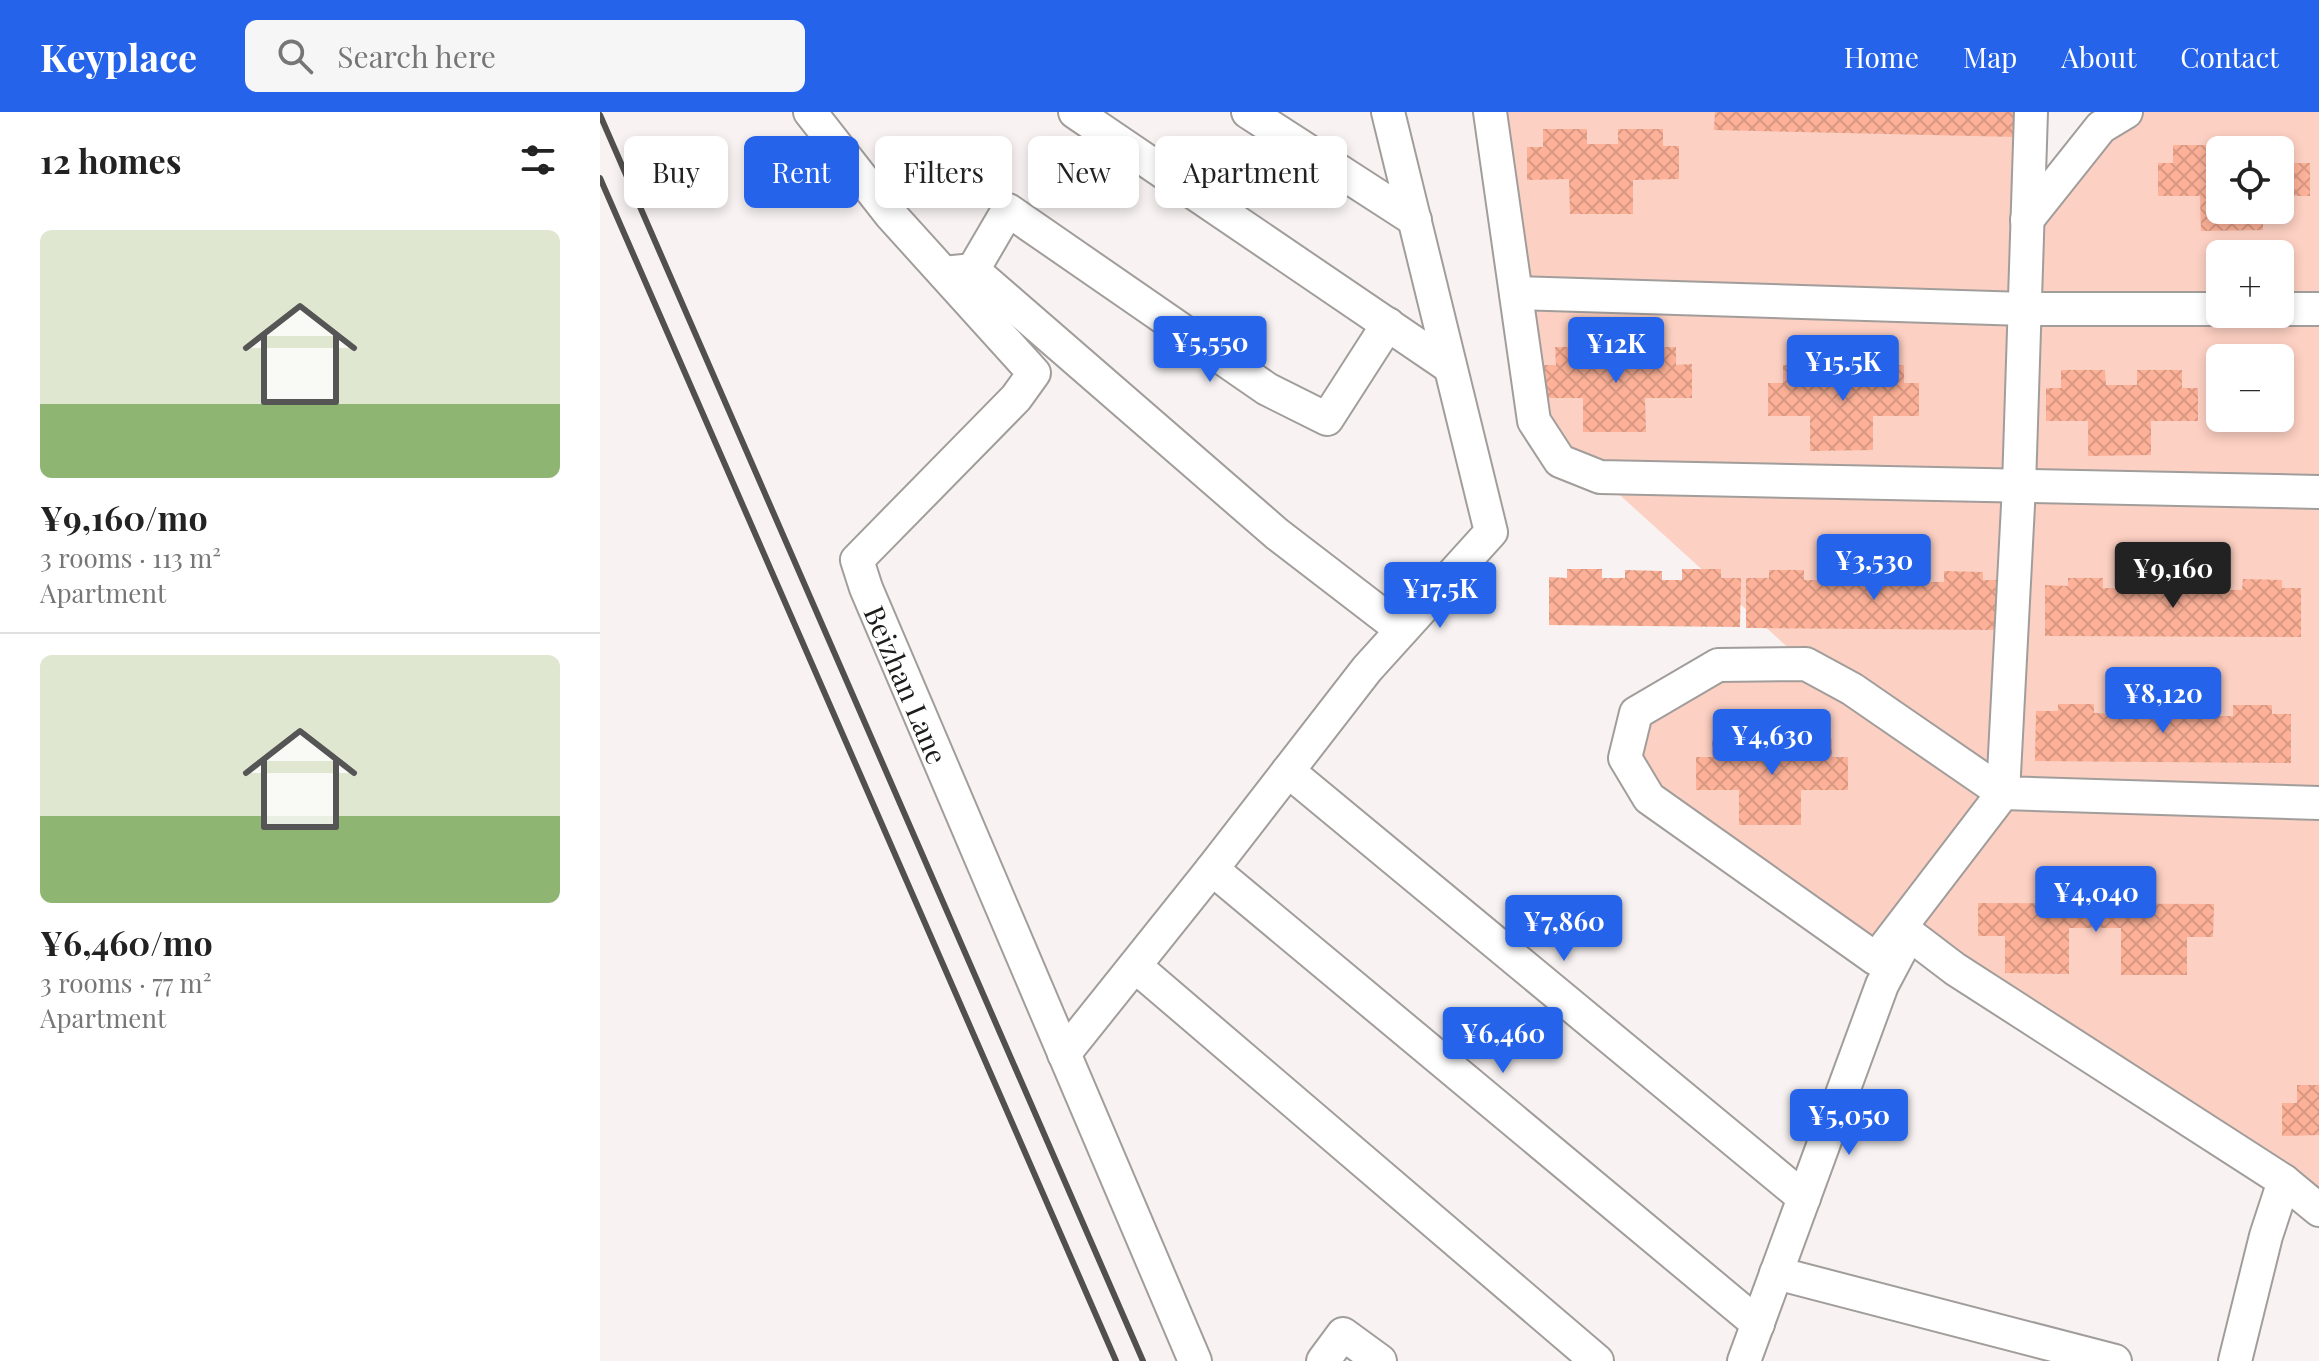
<!DOCTYPE html>
<html lang="en">
<head>
<meta charset="utf-8">
<style>
  :root { --surface:#fff; --page:#f6f6f6; --text:#222; --muted:#767676; --line:#e0e0e0; --accent:#2563eb }
  body { margin:0; font-family:"Playfair Display",serif; background:var(--page); color:var(--text); height:100vh; display:flex; flex-direction:column; font-size:30px; white-space:nowrap }
  * { box-sizing:border-box; margin:0 }
  p { font-size:26px; color:var(--muted) }
  .icon { flex:none; width:44px; height:44px; fill:none; stroke:currentColor; stroke-width:2; stroke-linecap:round; stroke-linejoin:round }
  .map { position:relative; flex:1; overflow:hidden }
  .details { display:flex; flex-direction:column; background:var(--surface); width:600px }
  .details>* { flex:none }
  .top-card { position:absolute; left:24px; top:24px; width:760px; height:72px; display:flex; gap:16px }
  .tools { position:absolute; left:1606px; top:24px; display:grid; gap:16px }
  .tools a { display:grid; place-items:center; width:88px; height:88px; border-radius:12px; background:var(--surface); box-shadow:0 4px 12px #0003; font-size:40px }
  .price { position:absolute; translate:-50% -68px; padding:0 18px; border-radius:8px; background:var(--accent); color:#fff; font-size:26px; line-height:52px; filter:drop-shadow(0 2px 4px #0008) }
  .price::after { content:''; position:absolute; left:50%; top:48px; width:24px; height:18px; margin-left:-12px; background:inherit; clip-path:polygon(0 0,100% 0,50% 100%) }
  .price.on { background:#222; color:#fff }
  ul { padding:0; list-style:none }
  li { display:grid; align-content:center; gap:16px; height:424px; padding:0 40px }
  li+li { border-top:2px solid var(--line) }
  li span { display:grid; place-items:center; height:248px; border-radius:12px; color:#555 }
  li>.icon { margin-inline-start:auto }
  span .icon { width:144px; height:144px; fill:#fffc; stroke-width:1 }
  li b { font-size:34px }
  h2 { display:flex; justify-content:space-between; align-items:center; height:96px; padding:0 40px; font-size:34px }
  .pill { padding:0 28px; border-radius:12px; background:var(--surface); box-shadow:0 4px 12px #0003; font-size:28px; line-height:72px }
  .pill.on { background:var(--accent); color:#fff }
  header { display:flex; align-items:center; gap:48px; box-sizing:border-box; height:112px; padding:0 40px; background:var(--accent); color:#fff }
  header strong { font-size:38px }
  nav { display:flex; gap:44px; margin-inline-start:auto; font-size:28px }
  .search { width:560px; height:72px; background:var(--page); display:flex; align-items:center; gap:20px; box-sizing:border-box; padding:0 28px; border-radius:12px; color:var(--muted); font-size:30px }
  main { display:flex; flex:1; min-height:0 }
  .map>svg:first-child { display:block }
</style>
</head>
<body>
<header>
<strong>Keyplace</strong>
<div class="search"><svg class="icon" aria-label="search" viewBox="0 0 24 24"><circle cx="10" cy="10" r="6"/><path d="M15 15l6 6"/></svg>Search here</div>
<nav><a>Home</a><a>Map</a><a>About</a><a>Contact</a></nav>
</header>
<main>
<section class="details">
<h2>12 homes<svg class="icon" aria-label="filters" viewBox="0 0 24 24"><path d="M4 7h16M4 17h16"/><circle cx="9" cy="7" r="2"/><circle cx="15" cy="17" r="2"/></svg></h2>
<ul>
<li><span style="background:linear-gradient(#dfe7d0 70%,#8fb573 0)"><svg class="icon" aria-label="home" viewBox="0 0 24 24"><path d="M3 11l9-7 9 7M6 9v11h12V9"/></svg></span><div><b>¥9,160/mo</b><p>3 rooms · 113 m²</p><p>Apartment</p></div></li>
<li><span style="background:linear-gradient(#dfe7d0 65%,#8fb573 0)"><svg class="icon" aria-label="home" viewBox="0 0 24 24"><path d="M3 11l9-7 9 7M6 9v11h12V9"/></svg></span><div><b>¥6,460/mo</b><p>3 rooms · 77 m²</p><p>Apartment</p></div></li>
</ul>
</section>
<div class="map">
<svg width="1719" height="1249" viewBox="0 0 1719 1249">
  <defs>
    <pattern id="building-cross-hatch" width="8" height="8" patternUnits="userSpaceOnUse" patternTransform="scale(2)"><rect width="8" height="8" fill="#fdb198"/><path d="M0 0l8 8M0 8l8-8" fill="none" stroke="#d89882"/></pattern>
  </defs>
  <rect width="100%" height="100%" fill="#f8f3f2"/>
  <!-- grass -->
  <path fill="#fcd0c2" fill-rule="evenodd" d="M890 0H1431L1427 106 1526 0H1719V1083L1308 807 1276 847 1049 686 1025 646 1036 601 1118 553 1205 551 1000 365 934 309ZM1620 38H1680V98H1620ZM1620 142H1680V202H1620ZM1620 246H1680V306H1620Z"/>
  <!-- building -->
  <path fill="url(#building-cross-hatch)" d="M1115 0H1418L1417 25 1114 18Z
    M943 17H987V32H1018V17H1063V34H1079V67L1033 68V102H970L969 67 927 68V35H943Z
    M1573 33H1618L1620 98H1663V118L1601 119 1600 84H1558V51H1573Z
    M1649 33H1694V51H1710V84H1680V38H1649Z
    M955 235H1000L1001 250H1031V235H1076V253L1092 252V286H1045L1046 320H983V286H941V253H956Z
    M1183 253H1228V268H1259L1258 253H1304V271H1319V304H1273V338L1210 339V304H1168V271H1183Z
    M1461 258H1505L1506 273H1537V258H1582V276H1598V309H1551V343L1488 344V309H1446V276H1461Z
    M967 457H1002V466H1025V458L1062 459V468H1082V457H1121V466H1141L1140 515 949 513V465L967 466Z
    M1169 458H1204V468H1228V459H1263V468H1287V461H1323V470H1344V459L1383 460V468H1402L1401 518 1146 516V466H1169Z
    M1468 466H1503V476H1527V467L1562 468V476H1586V469H1622V478H1642L1643 467 1682 468V476H1701V525L1445 524V473L1468 474Z
    M1458 592H1494V601L1518 602V593H1553V602H1576V594L1612 595V604H1633V593H1672V602H1691V651L1435 649 1436 599H1458Z
    M1156 627V642H1187V627H1232V645H1248V678H1201V713H1139V678H1096V645H1112V628Z
    M1378 791 1614 792 1613 825H1587V863H1521V816H1469V862L1405 861V824H1378Z
    M1697 973H1719V1023L1682 1024V991H1697Z"/>
  <g fill="none" stroke-linecap="round" stroke-linejoin="round">
    <!-- minor casing -->
    <g stroke="#a19d9b" stroke-width="36">
      <g id="minor">
        <path id="s1" d="M210 0 290 102 434 261 416 286 257 448 266 476 595 1249"/>
        <path d="M475 0 850 255"/>
        <path d="M648 0 815 108"/>
        <path d="M890 0 934 309 960 349 1000 365 1719 380"/>
        <path d="M1431 0 1419 374 1403 681 1719 691"/>
        <path d="M1427 108 1501 15 1526 0"/>
        <path d="M373 158 408 98 667 277 727 307 788 212"/>
        <path d="M344 161 373 158 677 422 802 518"/>
        <path d="M916 181 1425 197H1620"/>
        <path d="M1680 197H1719"/>
        <path d="M1206 552 1252 577 1403 681 1276 847 1049 686 1025 646 1036 601 1118 553Z"/>
        <path d="M688 659 1204 1086"/>
        <path d="M612 757 1158 1212"/>
        <path d="M535 854 997 1249"/>
        <path d="M464 942 612 757 767 557 891 420 788 0"/>
        <path d="M1176 1161 1515 1249"/>
        <path d="M723 1249 743 1222 780 1249"/>
        <path d="M1144 1249 1282 873 1309 822 1355 857 1684 1069"/>
        <path d="M1635 1249 1666 1124 1684 1069 1719 1098"/>
      </g>
    </g>
    <!-- minor -->
    <use href="#minor" stroke="#fff" stroke-width="32"/>
    <!-- rail -->
    <path stroke="#52504f" stroke-width="6" d="M0 3 543 1249
      M0 66 516 1249"/>
  </g>
  <g text-anchor="middle" dominant-baseline="central" stroke-width="8" stroke-linejoin="round" paint-order="stroke">
    <!-- street labels -->
    <g font-size="28" fill="#1c1b1a" stroke="#fff">
      <text stroke="none"><textPath href="#s1" startOffset="736">Beizhan Lane</textPath></text>
    </g>
  </g>
</svg>
<div class="tools">
<a><svg class="icon" aria-label="locate" viewBox="0 0 24 24"><circle cx="12" cy="12" r="6"/><path d="M12 2v4M12 18v4M2 12h4M18 12h4"/></svg></a>
<a>+</a>
<a>−</a>
</div>
<b class="price" style="left:610px;top:272px">¥5,550</b>
<b class="price" style="left:1016px;top:273px">¥12K</b>
<b class="price" style="left:1243px;top:291px">¥15.5K</b>
<b class="price" style="left:1274px;top:490px">¥3,530</b>
<b class="price on" style="left:1573px;top:498px">¥9,160</b>
<b class="price" style="left:840px;top:518px">¥17.5K</b>
<b class="price" style="left:1563px;top:623px">¥8,120</b>
<b class="price" style="left:1172px;top:665px">¥4,630</b>
<b class="price" style="left:1496px;top:822px">¥4,040</b>
<b class="price" style="left:964px;top:851px">¥7,860</b>
<b class="price" style="left:903px;top:963px">¥6,460</b>
<b class="price" style="left:1249px;top:1045px">¥5,050</b>
<div class="top-card">
<a class="pill">Buy</a>
<a class="pill on">Rent</a>
<a class="pill">Filters</a>
<a class="pill">New</a>
<a class="pill">Apartment</a>
</div>
</div>
</main>
</body>
</html>
